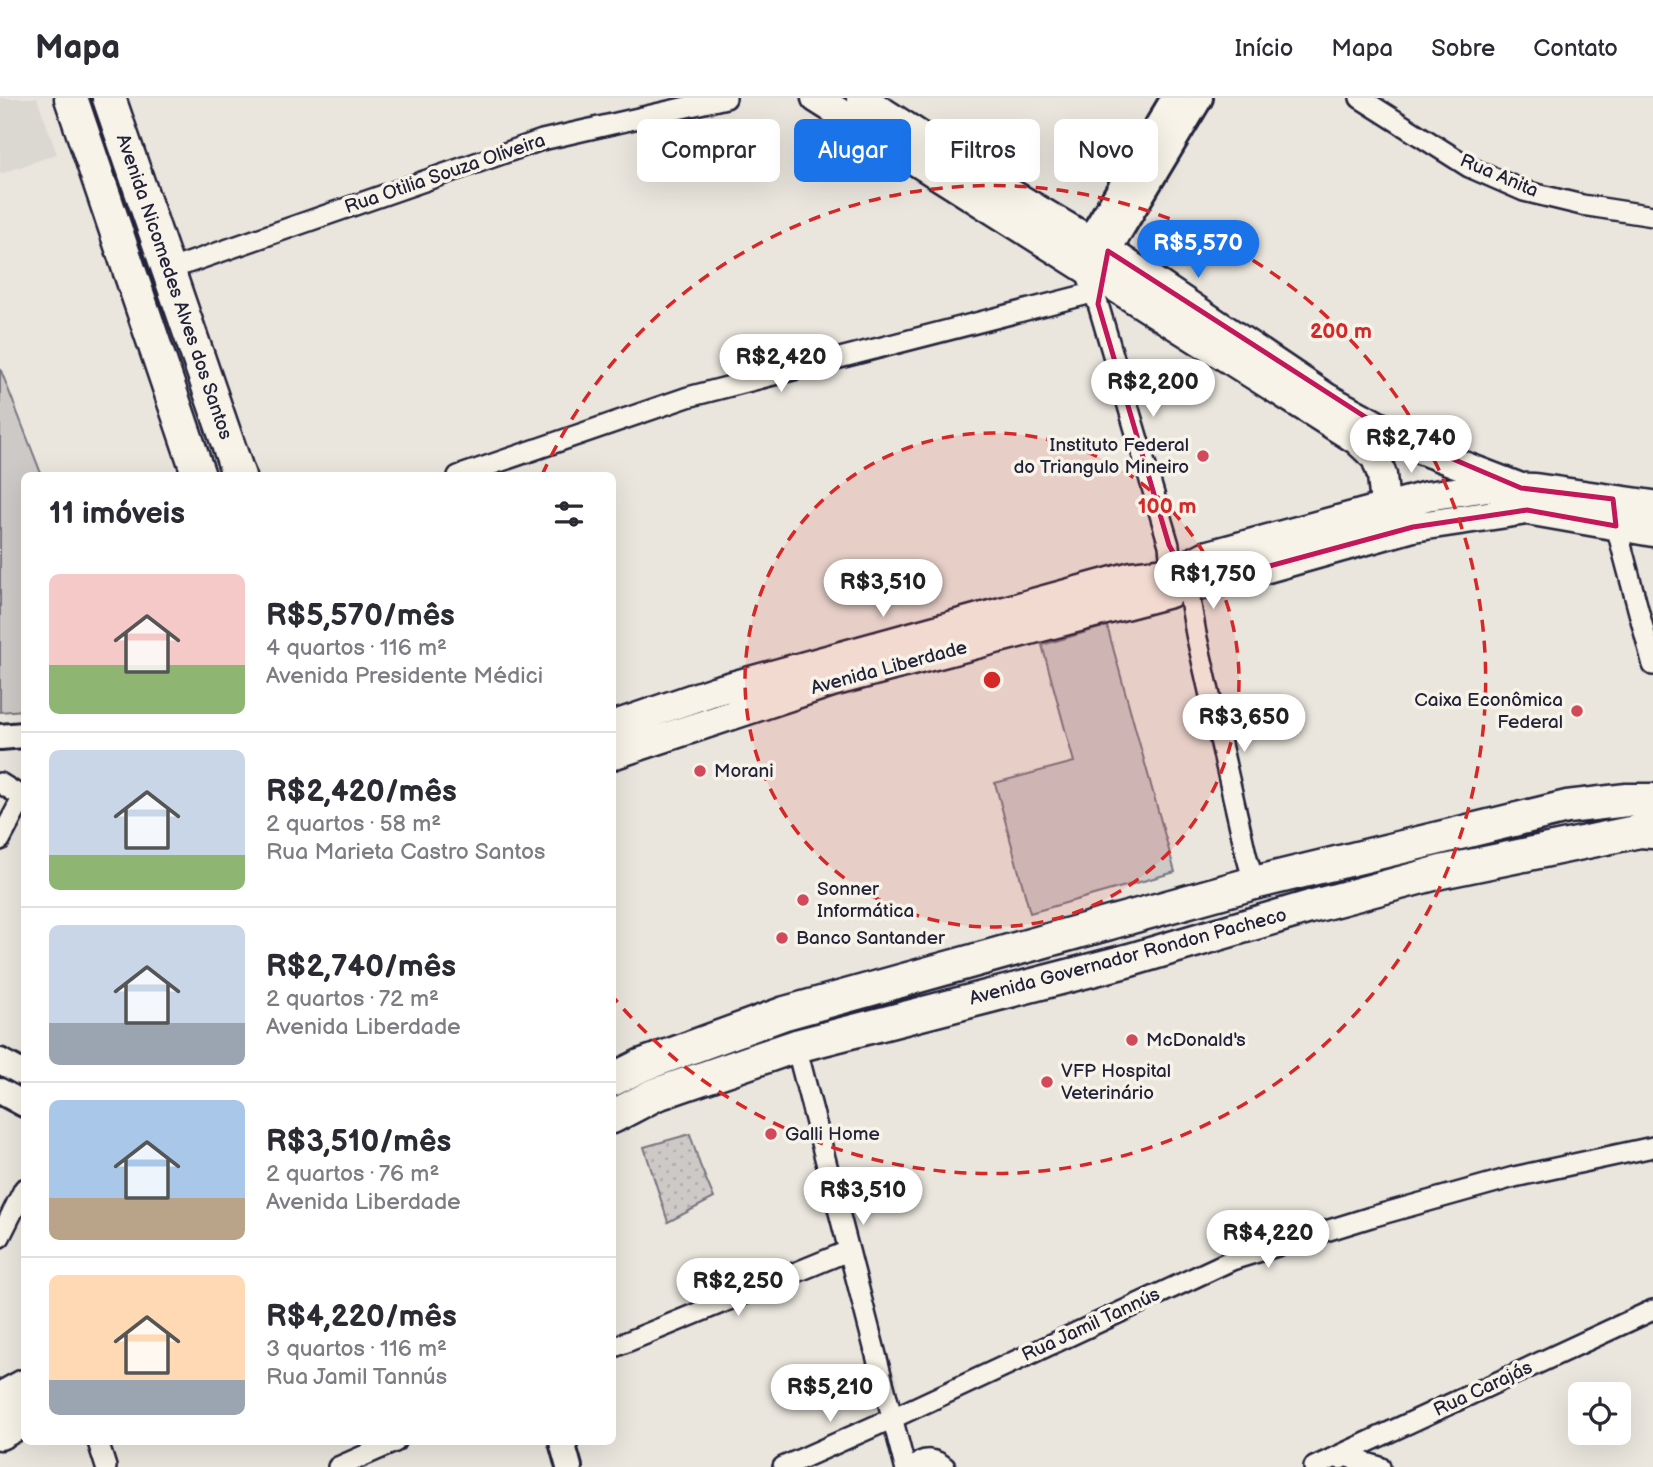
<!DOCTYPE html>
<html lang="pt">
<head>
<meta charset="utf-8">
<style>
  :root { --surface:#fff; --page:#f2f2f3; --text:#2b2b33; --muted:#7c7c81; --line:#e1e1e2; --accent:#1a73e8 }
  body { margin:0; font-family:"Balsamiq Sans",sans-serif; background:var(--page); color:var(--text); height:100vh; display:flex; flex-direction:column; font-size:26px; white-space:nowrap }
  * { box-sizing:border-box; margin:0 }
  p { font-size:23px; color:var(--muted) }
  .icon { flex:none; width:38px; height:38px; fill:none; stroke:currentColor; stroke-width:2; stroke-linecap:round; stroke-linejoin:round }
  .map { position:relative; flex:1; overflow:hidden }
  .drawer { position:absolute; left:21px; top:374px; width:595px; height:973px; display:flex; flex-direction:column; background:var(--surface); border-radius:10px; box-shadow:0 7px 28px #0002 }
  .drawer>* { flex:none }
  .hud { position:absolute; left:637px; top:21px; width:665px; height:63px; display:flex; gap:14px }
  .buttons { position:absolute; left:1568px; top:1284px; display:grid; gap:14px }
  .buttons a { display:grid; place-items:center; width:63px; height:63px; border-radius:10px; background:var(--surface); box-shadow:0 7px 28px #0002; font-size:35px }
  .price { position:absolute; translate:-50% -60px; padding:0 16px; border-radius:24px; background:#fff; color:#222; font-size:23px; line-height:46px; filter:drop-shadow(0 2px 4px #0008) }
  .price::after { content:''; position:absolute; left:50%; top:42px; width:21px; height:16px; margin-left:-10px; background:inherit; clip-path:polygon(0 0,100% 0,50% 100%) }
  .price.on { background:var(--accent); color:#fff }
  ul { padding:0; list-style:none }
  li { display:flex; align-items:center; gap:21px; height:175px; padding:0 28px }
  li+li { border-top:2px solid var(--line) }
  li span { display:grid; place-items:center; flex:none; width:196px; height:140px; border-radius:10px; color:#555 }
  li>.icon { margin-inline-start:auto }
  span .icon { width:84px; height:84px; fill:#fffc; stroke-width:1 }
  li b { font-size:30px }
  h2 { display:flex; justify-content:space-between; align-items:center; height:84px; padding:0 28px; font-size:30px }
  .tag { padding:0 24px; border-radius:10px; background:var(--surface); box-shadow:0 7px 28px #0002; font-size:24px; line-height:63px }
  .tag.on { background:var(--accent); color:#fff }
  header { display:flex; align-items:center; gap:42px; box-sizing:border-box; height:98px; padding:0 35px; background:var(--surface); border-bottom:2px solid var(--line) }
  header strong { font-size:33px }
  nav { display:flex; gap:38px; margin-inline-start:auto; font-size:24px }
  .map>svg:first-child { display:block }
</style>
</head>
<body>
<header>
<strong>Mapa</strong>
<nav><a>Início</a><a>Mapa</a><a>Sobre</a><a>Contato</a></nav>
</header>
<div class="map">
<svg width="1653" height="1369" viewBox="0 0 1653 1369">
  <defs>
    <pattern id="grass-dots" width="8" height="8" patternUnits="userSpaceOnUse" patternTransform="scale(1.75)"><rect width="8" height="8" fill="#cdc9c6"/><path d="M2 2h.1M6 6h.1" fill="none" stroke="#b0acab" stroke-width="1.8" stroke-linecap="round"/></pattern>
  </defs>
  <rect width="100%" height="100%" fill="#eae6de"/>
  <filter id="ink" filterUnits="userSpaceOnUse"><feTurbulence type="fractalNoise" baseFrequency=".0143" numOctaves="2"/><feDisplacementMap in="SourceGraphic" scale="14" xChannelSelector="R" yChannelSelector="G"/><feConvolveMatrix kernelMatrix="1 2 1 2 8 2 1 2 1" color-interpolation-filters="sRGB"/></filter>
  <g filter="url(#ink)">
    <!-- built -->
    <path fill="#dbd8d2" d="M0 0H37L57 56 0 76Z"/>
    <!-- grass -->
    <path fill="url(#grass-dots)" stroke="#787680" stroke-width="2" d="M690 1036 700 1067 714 1100 668 1124 644 1049Z"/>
    <!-- green -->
    <path fill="#cdc9c6" stroke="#787680" stroke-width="2" d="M0 270 42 378H24V612L0 614Z
      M1107 528 1175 774 1030 815 995 685 1074 664 1042 547Z"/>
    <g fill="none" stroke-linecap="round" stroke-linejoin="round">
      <!-- minor casing -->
      <g stroke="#22223b" stroke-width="24">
        <path id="minor" d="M1360 0 1469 69 1524 93 1582 107 1653 118
          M168 172 542 42 726 0
          M1089 183 1098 206 1169 447 1171 470
          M458 378 688 299 1100 193
          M1615 419 1616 428 1653 567
          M1189 496 1196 536 1246 756 1254 785
          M0 685 24 700
          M0 742 23 699
          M796 948 905 1369
          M0 1139 24 1091
          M612 1250 848 1153
          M98 1344 106 1369
          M1340 1361 1341 1357 1380 1369
          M338 1369 395 1344
          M783 1369 893 1320 1232 1162 1371 1119 1514 1079 1653 1049
          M915 1369C923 1358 936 1361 945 1369
          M1314 1369 1653 1212"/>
      </g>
      <!-- tertiary casing -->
      <g stroke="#22223b" stroke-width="30">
        <path id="tertiary" d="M1085 160 1084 151 1174 0
          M1105 170 1108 153 1200 0
          M0 639 24 637
          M0 963 24 976
          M0 993 24 1006
          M562 1344 569 1369"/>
      </g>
      <!-- secondary casing -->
      <g stroke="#22223b" stroke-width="33">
        <path id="secondary" d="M816 0 1357 342 1376 360 1382 377 1385 409
          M861 0 1003 91 1116 158 1327 300 1422 352 1521 390
          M1186 468 1205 458 1427 398 1488 389 1535 390 1653 407
          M1196 488 1214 485 1413 429 1527 412 1653 434
          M612 628 714 593 1132 478 1167 474
          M612 657 832 584 1170 495"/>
      </g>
      <!-- primary casing -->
      <g stroke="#22223b" stroke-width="37">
        <path id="primary" d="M71 0 199 378
          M109 0 239 378
          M612 982 640 968 785 915 1254 785 1567 709 1627 702H1653
          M612 1019 654 997 796 948 1130 862 1310 809 1441 774 1640 733 1653 734
          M0 1301 24 1288
          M0 1335 24 1322"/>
      </g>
      <!-- minor -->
      <use href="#minor" stroke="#f7f3e8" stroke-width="19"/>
      <!-- tertiary -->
      <use href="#tertiary" stroke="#f7f3e8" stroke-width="24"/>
      <!-- secondary -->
      <use href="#secondary" stroke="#f7f3e8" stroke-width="28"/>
      <!-- primary -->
      <use href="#primary" stroke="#f7f3e8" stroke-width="32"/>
    </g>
  </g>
  <!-- marked area -->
  <path fill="none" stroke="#c2185b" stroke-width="5" stroke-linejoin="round" d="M1108 153 1387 333 1521 390 1613 401 1616 428 1527 412 1413 429 1196 488 1192 470 1180 467 1169 447 1098 206Z"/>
  <!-- distance rings -->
  <circle cx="992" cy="582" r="247" fill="#d62828" fill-opacity=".12"/>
  <g fill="none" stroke="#d62828" stroke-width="3.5" stroke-dasharray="12 9">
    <circle cx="992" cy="582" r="247"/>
    <path d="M542 377A494 494 0 1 1 614 900"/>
  </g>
  <!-- markers -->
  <g fill="#d1495b" stroke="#f7f3e8" stroke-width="2.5">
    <circle cx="1203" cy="358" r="7"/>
    <circle cx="1577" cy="613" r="7"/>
    <circle cx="700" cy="673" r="7"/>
    <circle cx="803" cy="802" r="7"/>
    <circle cx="782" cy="840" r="7"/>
    <circle cx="1132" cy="942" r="7"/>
    <circle cx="1047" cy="984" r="7"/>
    <circle cx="771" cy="1036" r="7"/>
  </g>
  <g text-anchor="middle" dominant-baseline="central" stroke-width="7" stroke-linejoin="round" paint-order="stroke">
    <!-- street labels -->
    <g font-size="19" fill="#22223b" stroke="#f7f3e8">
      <text transform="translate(445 76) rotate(-19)">Rua Otilia Souza Oliveira</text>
      <text transform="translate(1499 78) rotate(23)">Rua Anita</text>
      <text transform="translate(174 189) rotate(71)">Avenida Nicomedes Alves dos Santos</text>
      <text transform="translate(889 570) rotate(-15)">Avenida Liberdade</text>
      <text transform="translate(1128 859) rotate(-15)">Avenida Governador Rondon Pacheco</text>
      <text transform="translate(1091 1227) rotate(-25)">Rua Jamil Tannús</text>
      <text transform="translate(1483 1291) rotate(-25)">Rua Carajás</text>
    </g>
    <!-- poi labels -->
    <g font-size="19" fill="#22223b" stroke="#f7f3e8" text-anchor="start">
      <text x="1189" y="347" text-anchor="end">Instituto Federal<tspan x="1189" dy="22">do Triangulo Mineiro</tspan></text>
      <text x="1563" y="602" text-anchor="end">Caixa Econômica<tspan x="1563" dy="22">Federal</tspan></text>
      <text x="714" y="673">Morani</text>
      <text x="817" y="791">Sonner<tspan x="817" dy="22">Informática</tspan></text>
      <text x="796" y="840">Banco Santander</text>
      <text x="1146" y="942">McDonald's</text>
      <text x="1061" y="973">VFP Hospital<tspan x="1061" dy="22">Veterinário</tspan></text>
      <text x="785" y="1036">Galli Home</text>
    </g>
  </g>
  <circle cx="992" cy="582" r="10" fill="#d62828" stroke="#f7f3e8" stroke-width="3.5"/>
  <g font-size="21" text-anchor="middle" font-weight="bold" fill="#d62828" stroke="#f7f3e8" stroke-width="7" stroke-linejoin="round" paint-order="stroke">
    <text x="1341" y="240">200 m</text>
    <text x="1167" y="415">100 m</text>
  </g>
</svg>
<div class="buttons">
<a><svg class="icon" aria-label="locate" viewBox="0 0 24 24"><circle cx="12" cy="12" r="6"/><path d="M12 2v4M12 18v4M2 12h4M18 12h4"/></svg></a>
</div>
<b class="price on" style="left:1198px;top:182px">R$5,570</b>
<b class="price" style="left:781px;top:296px">R$2,420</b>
<b class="price" style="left:1153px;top:321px">R$2,200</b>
<b class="price" style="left:1411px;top:377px">R$2,740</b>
<b class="price" style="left:1213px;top:513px">R$1,750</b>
<b class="price" style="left:883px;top:521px">R$3,510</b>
<b class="price" style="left:1244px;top:656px">R$3,650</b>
<b class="price" style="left:863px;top:1129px">R$3,510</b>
<b class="price" style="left:1268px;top:1172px">R$4,220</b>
<b class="price" style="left:738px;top:1220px">R$2,250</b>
<b class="price" style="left:830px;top:1326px">R$5,210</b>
<div class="hud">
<a class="tag">Comprar</a>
<a class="tag on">Alugar</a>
<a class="tag">Filtros</a>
<a class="tag">Novo</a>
</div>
<section class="drawer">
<h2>11 imóveis<svg class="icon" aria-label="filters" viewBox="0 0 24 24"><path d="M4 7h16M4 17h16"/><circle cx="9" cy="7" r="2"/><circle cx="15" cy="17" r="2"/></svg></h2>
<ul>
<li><span style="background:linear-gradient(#f6c9c9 65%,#8fb573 0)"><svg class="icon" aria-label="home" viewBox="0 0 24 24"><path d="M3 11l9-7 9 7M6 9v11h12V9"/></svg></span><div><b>R$5,570/mês</b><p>4 quartos · 116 m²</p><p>Avenida Presidente Médici</p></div></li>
<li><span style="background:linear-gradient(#c9d6e8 75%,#8fb573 0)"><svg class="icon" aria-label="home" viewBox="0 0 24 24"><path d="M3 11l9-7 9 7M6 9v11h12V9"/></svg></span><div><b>R$2,420/mês</b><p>2 quartos · 58 m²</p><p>Rua Marieta Castro Santos</p></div></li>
<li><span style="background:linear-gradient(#c9d6e8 70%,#9aa5b1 0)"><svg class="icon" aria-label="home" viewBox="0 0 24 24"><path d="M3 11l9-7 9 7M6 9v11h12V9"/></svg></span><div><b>R$2,740/mês</b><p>2 quartos · 72 m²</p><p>Avenida Liberdade</p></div></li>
<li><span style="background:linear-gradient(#a9c7e8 70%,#b9a48a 0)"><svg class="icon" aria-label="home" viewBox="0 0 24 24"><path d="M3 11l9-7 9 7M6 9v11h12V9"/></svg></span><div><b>R$3,510/mês</b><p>2 quartos · 76 m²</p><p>Avenida Liberdade</p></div></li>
<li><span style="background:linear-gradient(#ffd9b3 75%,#9aa5b1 0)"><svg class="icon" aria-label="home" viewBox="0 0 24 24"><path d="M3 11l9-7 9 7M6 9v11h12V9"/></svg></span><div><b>R$4,220/mês</b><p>3 quartos · 116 m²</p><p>Rua Jamil Tannús</p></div></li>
</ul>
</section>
</div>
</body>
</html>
